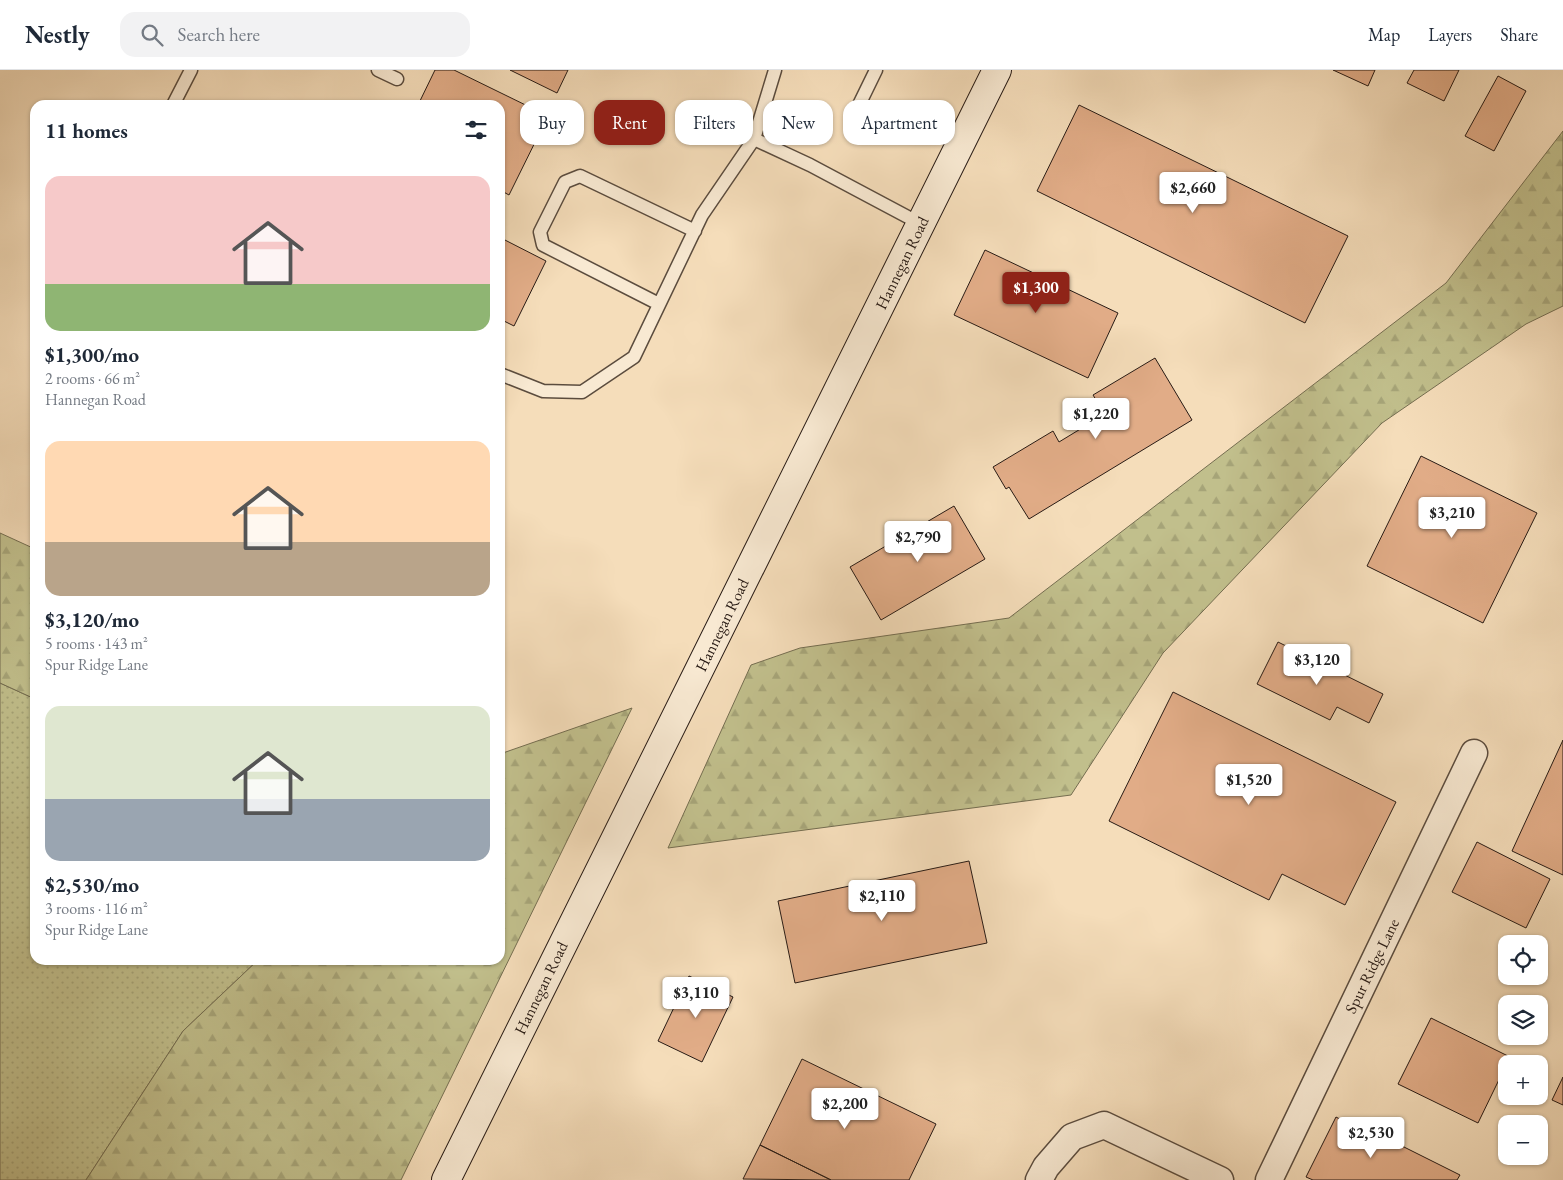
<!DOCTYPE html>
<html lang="en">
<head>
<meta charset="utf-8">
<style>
  :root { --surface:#fff; --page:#f2f2f3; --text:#1f2937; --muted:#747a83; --line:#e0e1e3; --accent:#8f2418 }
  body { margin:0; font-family:"EB Garamond",serif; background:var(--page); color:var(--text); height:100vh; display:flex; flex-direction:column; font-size:19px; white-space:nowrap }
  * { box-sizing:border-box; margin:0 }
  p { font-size:16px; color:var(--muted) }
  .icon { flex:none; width:28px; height:28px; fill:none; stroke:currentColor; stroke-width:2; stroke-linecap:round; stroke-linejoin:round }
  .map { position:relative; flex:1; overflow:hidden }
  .side { position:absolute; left:30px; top:30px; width:475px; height:865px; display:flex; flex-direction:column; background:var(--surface); border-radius:15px; box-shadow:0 1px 4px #0004 }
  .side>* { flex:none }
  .banner { position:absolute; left:520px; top:30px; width:475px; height:45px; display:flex; gap:10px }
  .fabs { position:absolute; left:1498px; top:865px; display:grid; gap:10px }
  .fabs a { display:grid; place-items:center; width:50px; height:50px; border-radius:10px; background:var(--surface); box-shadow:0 1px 4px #0004; font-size:25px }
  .price { position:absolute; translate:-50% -42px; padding:0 11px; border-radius:5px; background:#fff; color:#222; font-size:16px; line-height:32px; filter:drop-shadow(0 1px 2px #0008) }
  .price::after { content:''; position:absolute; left:50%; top:30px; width:15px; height:11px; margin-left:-8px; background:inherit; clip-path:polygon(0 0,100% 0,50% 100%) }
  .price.on { background:var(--accent); color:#fff }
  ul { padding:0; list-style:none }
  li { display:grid; align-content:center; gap:10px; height:265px; padding:0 15px }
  li span { display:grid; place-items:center; height:155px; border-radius:15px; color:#555 }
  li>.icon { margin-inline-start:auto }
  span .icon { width:90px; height:90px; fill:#fffc; stroke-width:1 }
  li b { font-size:21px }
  h2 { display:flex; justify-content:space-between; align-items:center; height:60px; padding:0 15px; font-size:21px }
  .tag { padding:0 18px; border-radius:15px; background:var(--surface); box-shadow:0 1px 4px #0004; font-size:18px; line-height:45px }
  .tag.on { background:var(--accent); color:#fff }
  header { display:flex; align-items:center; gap:30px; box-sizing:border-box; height:70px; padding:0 25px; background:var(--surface); border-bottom:1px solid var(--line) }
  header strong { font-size:24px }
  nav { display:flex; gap:28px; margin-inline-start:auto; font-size:18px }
  .search { width:350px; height:45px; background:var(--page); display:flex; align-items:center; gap:12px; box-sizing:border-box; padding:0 18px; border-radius:15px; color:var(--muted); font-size:19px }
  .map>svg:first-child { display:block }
</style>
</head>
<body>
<header>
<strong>Nestly</strong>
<div class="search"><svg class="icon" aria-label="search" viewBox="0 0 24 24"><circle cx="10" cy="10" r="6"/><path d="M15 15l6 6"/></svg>Search here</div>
<nav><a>Map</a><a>Layers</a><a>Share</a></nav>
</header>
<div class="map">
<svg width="1563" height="1110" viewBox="0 0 1563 1110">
  <defs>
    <pattern id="grass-dots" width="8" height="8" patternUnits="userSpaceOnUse" patternTransform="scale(1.25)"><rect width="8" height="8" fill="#c1bf8c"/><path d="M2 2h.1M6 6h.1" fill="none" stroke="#a6a478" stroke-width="1.8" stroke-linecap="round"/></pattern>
    <pattern id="forest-firs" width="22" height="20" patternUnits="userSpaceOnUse" patternTransform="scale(1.25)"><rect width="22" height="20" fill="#c1bf8c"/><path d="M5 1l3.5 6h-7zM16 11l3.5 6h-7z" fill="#a6a478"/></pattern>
  </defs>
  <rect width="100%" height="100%" fill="#f5ddba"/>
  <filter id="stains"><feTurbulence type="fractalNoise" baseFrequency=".004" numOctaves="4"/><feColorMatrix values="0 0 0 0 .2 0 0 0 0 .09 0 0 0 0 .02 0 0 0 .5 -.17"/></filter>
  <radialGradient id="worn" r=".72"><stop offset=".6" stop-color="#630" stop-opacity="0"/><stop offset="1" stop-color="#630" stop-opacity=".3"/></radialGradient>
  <!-- grass -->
  <path fill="url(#grass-dots)" stroke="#746d50" d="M0 613 35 629V890H258L183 961 86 1110H0Z"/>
  <!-- forest -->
  <path fill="url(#forest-firs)" stroke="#746d50" d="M1563 61V236L1526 254 1382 353 1163 583 1071 725 668 778 751 595 800 578 1009 548 1446 213Z
    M0 463 35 479V629L0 613Z
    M632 638 401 1110H86L183 961 258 890H500V684Z"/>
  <!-- building -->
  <path fill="#e1ac87" stroke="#281b15" d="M435 0H454L548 46 509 125 500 120V35H418Z
    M510 0H568L557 23Z
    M1333 0H1375L1368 16Z
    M1414 0H1459L1444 31 1407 13Z
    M1498 6 1526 21 1494 81 1465 66Z
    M1079 35 1348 166 1305 253 1037 121Z
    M501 168 546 191 514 256 500 249Z
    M985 180 1118 243 1088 308 954 245Z
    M1155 288 1192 350 1029 449 1009 417 1006 419 993 397 1053 361 1059 372 1105 344 1093 325Z
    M1421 386 1537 443 1483 553 1367 496Z
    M954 436 985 489 881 550 850 497Z
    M1278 572 1383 624 1369 653 1337 637 1330 650 1257 614Z
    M1173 622 1396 732 1345 835 1282 804 1269 830 1109 751Z
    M1563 670V805L1512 781Z
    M1477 772 1550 809 1526 858 1452 822Z
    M969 791 987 873 795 913 778 831Z
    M689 906 733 927 702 992 658 971Z
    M1431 948 1510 987 1478 1053 1398 1014Z
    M802 989 936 1054 909 1110H831L760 1075Z
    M1563 1007V1035L1552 1030Z
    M1336 1047 1360 1060 1362 1056 1460 1105 1457 1110H1313L1306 1107Z
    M760 1075 831 1110 743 1109Z"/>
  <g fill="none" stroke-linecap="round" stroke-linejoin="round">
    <!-- lane casing -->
    <g stroke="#5b4c3e" stroke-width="15">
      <path id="lane" d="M378 0 397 9
        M173 35 191 0
        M856 41 876 0
        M754 69 775 0
        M659 234 543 175 540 162 565 112 580 106 695 161
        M500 304 543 321 582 322 634 287 702 145 754 69 810 95 921 154"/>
    </g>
    <!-- street casing -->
    <g stroke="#5b4c3e" stroke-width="29">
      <path id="street" d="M1039 1110 1046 1097 1072 1067 1104 1055 1220 1110
        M1269 1110 1474 683"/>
    </g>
    <!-- secondary casing -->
    <g stroke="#281b15" stroke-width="30">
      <path id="secondary" d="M446 1110 997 0"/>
    </g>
    <!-- lane -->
    <use href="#lane" stroke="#f8e9d2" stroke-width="12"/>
    <!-- street -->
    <use href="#street" stroke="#f8e9d2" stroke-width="26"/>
    <!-- secondary -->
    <use href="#secondary" stroke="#f8e9d2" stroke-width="28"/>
  </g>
  <g text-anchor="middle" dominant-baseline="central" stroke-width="4" stroke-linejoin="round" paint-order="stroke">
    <!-- street labels -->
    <g font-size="16" fill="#281b15" stroke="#f8e9d2">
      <text transform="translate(902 193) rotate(-64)">Hannegan Road</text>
      <text transform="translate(722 555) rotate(-64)">Hannegan Road</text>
      <text transform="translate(1372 896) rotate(-64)">Spur Ridge Lane</text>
      <text transform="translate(541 918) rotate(-64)">Hannegan Road</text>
    </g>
  </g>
  <rect width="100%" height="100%" filter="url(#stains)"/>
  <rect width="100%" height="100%" fill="url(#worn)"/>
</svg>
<div class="fabs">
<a><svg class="icon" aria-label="locate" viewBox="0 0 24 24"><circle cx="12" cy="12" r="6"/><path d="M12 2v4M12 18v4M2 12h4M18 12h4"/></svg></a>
<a><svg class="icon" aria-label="layers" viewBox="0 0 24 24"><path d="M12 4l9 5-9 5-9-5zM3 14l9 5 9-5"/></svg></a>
<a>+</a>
<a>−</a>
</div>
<b class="price" style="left:1193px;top:144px">$2,660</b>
<b class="price on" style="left:1036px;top:244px">$1,300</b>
<b class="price" style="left:1096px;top:370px">$1,220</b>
<b class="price" style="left:1452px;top:469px">$3,210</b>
<b class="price" style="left:918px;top:493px">$2,790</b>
<b class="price" style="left:1317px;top:616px">$3,120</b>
<b class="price" style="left:1249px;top:736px">$1,520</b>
<b class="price" style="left:882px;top:852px">$2,110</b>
<b class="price" style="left:696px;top:949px">$3,110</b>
<b class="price" style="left:845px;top:1060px">$2,200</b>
<b class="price" style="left:1371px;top:1089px">$2,530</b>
<div class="banner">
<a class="tag">Buy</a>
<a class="tag on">Rent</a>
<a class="tag">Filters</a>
<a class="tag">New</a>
<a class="tag">Apartment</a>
</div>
<section class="side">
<h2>11 homes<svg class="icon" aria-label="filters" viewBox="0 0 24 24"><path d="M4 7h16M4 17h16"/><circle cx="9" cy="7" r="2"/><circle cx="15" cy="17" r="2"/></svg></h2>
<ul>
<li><span style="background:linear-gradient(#f6c9c9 70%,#8fb573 0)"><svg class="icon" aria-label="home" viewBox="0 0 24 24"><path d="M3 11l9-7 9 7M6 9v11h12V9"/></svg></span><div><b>$1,300/mo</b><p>2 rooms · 66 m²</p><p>Hannegan Road</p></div></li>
<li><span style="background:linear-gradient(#ffd9b3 65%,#b9a48a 0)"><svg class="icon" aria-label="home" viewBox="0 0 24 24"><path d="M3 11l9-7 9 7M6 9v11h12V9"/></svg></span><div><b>$3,120/mo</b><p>5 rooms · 143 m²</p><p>Spur Ridge Lane</p></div></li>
<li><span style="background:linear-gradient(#dfe7d0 60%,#9aa5b1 0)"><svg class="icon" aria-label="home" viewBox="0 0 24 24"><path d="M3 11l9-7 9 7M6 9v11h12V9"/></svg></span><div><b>$2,530/mo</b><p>3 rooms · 116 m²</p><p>Spur Ridge Lane</p></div></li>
</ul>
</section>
</div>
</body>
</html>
